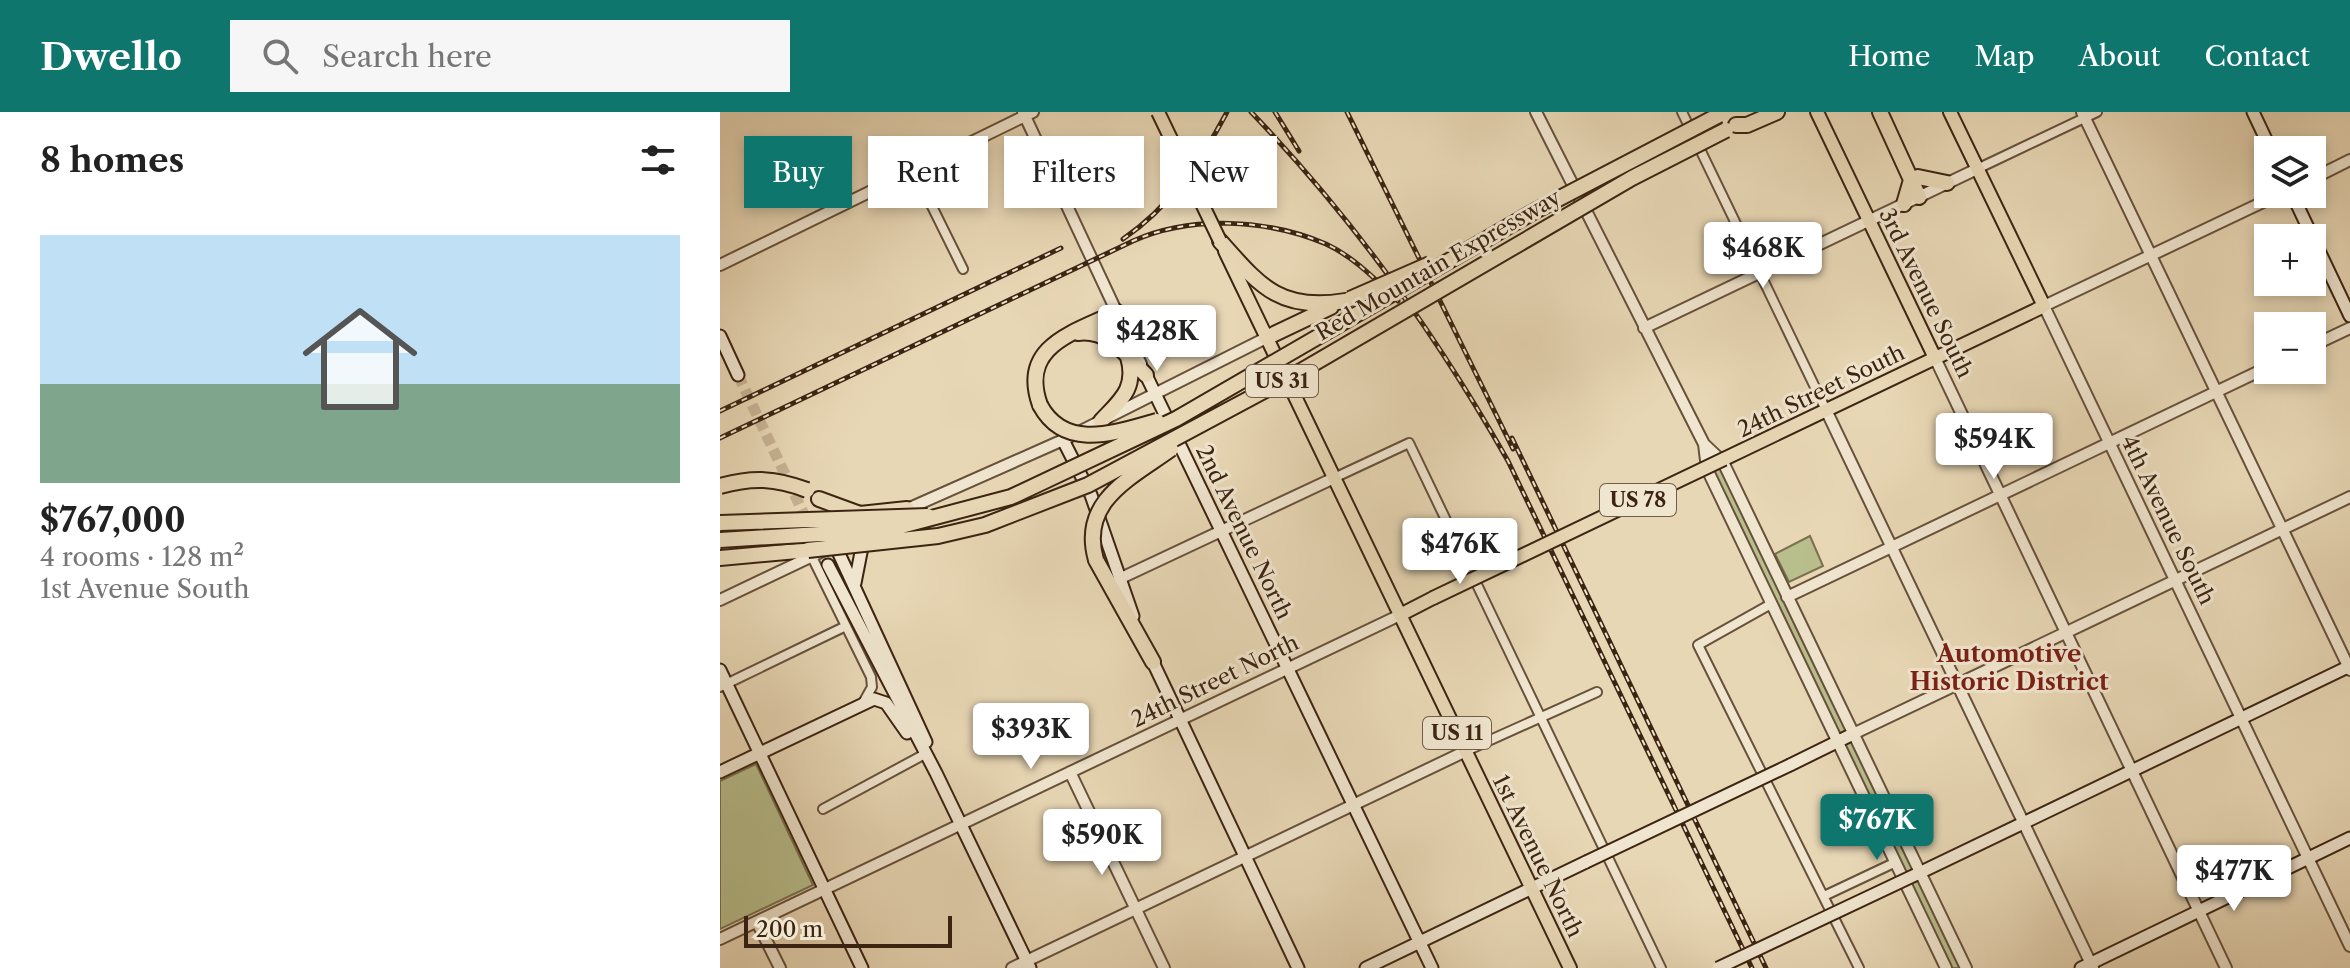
<!DOCTYPE html>
<html lang="en">
<head>
<meta charset="utf-8">
<style>
  :root { --surface:#fff; --page:#f6f6f6; --text:#222; --muted:#767676; --line:#e0e0e0; --accent:#0f766e }
  body { margin:0; font-family:"Libre Caslon Text",serif; background:var(--page); color:var(--text); height:100vh; display:flex; flex-direction:column; font-size:30px; white-space:nowrap }
  * { box-sizing:border-box; margin:0 }
  p { font-size:26px; color:var(--muted) }
  .icon { flex:none; width:44px; height:44px; fill:none; stroke:currentColor; stroke-width:2; stroke-linecap:round; stroke-linejoin:round }
  .map { position:relative; flex:1; overflow:hidden }
  .sheet { display:flex; flex-direction:column; background:var(--surface); width:720px }
  .sheet>* { flex:none }
  .top-card { position:absolute; left:24px; top:24px; width:760px; height:72px; display:flex; gap:16px }
  .tools { position:absolute; left:1534px; top:24px; display:grid; gap:16px }
  .tools a { display:grid; place-items:center; width:72px; height:72px; border-radius:0px; background:var(--surface); box-shadow:0 4px 12px #0003; font-size:40px }
  .scale { position:absolute; left:24px; bottom:20px; width:208px; box-sizing:border-box; padding-left:8px; border:4px solid #3c2412; border-top:0; font-size:22px; line-height:28px; white-space:nowrap; color:#3c2412; -webkit-text-stroke:6px #f0e5cf; paint-order:stroke }
  .price { position:absolute; translate:-50% -68px; padding:0 18px; border-radius:8px; background:#fff; color:#222; font-size:26px; line-height:52px; filter:drop-shadow(0 2px 4px #0008) }
  .price::after { content:''; position:absolute; left:50%; top:48px; width:24px; height:18px; margin-left:-12px; background:inherit; clip-path:polygon(0 0,100% 0,50% 100%) }
  .price.active { background:var(--accent); color:#fff }
  ul { padding:0; list-style:none }
  li { display:grid; align-content:center; gap:16px; height:424px; padding:0 40px }
  li+li { border-top:2px solid var(--line) }
  li span { display:grid; place-items:center; height:248px; border-radius:0px; color:#555 }
  li>.icon { margin-inline-start:auto }
  span .icon { width:144px; height:144px; fill:#fffc; stroke-width:1 }
  li b { font-size:34px }
  h2 { display:flex; justify-content:space-between; align-items:center; height:96px; padding:0 40px; font-size:34px }
  .pill { padding:0 28px; border-radius:0px; background:var(--surface); box-shadow:0 4px 12px #0003; font-size:28px; line-height:72px }
  .pill.active { background:var(--accent); color:#fff }
  header { display:flex; align-items:center; gap:48px; box-sizing:border-box; height:112px; padding:0 40px; background:var(--accent); color:#fff }
  header strong { font-size:38px }
  nav { display:flex; gap:44px; margin-inline-start:auto; font-size:28px }
  .search { width:560px; height:72px; background:var(--page); display:flex; align-items:center; gap:20px; box-sizing:border-box; padding:0 28px; border-radius:0px; color:var(--muted); font-size:30px }
  main { display:flex; flex:1; min-height:0 }
  .map>svg:first-child { display:block }
</style>
</head>
<body>
<header>
<strong>Dwello</strong>
<div class="search"><svg class="icon" aria-label="search" viewBox="0 0 24 24"><circle cx="10" cy="10" r="6"/><path d="M15 15l6 6"/></svg>Search here</div>
<nav><a>Home</a><a>Map</a><a>About</a><a>Contact</a></nav>
</header>
<main>
<section class="sheet">
<h2>8 homes<svg class="icon" aria-label="filters" viewBox="0 0 24 24"><path d="M4 7h16M4 17h16"/><circle cx="9" cy="7" r="2"/><circle cx="15" cy="17" r="2"/></svg></h2>
<ul>
<li><span style="background:linear-gradient(#bfe0f5 60%,#7fa58c 0)"><svg class="icon" aria-label="home" viewBox="0 0 24 24"><path d="M3 11l9-7 9 7M6 9v11h12V9"/></svg></span><div><b>$767,000</b><p>4 rooms · 128 m²</p><p>1st Avenue South</p></div></li>
</ul>
</section>
<div class="map">
<svg width="1630" height="856" viewBox="0 0 1630 856">
  <rect width="100%" height="100%" fill="#e8d7b5"/>
  <filter id="stains"><feTurbulence type="fractalNoise" baseFrequency=".0025" numOctaves="4"/><feColorMatrix values="0 0 0 0 .2 0 0 0 0 .09 0 0 0 0 .02 0 0 0 .5 -.17"/></filter>
  <radialGradient id="worn" r=".72"><stop offset=".6" stop-color="#630" stop-opacity="0"/><stop offset="1" stop-color="#630" stop-opacity=".3"/></radialGradient>
  <!-- green -->
  <path fill="#b8be8c" stroke="#7a714f" stroke-width="2" d="M988 341 999 352 1240 856H1230L990 356Z
    M1090 424 1103 454 1069 470 1055 442Z
    M36 652 93 773 0 817V669Z"/>
  <g fill="none" stroke-linecap="round" stroke-linejoin="round">
    <!-- secondary-tunnel -->
    <path stroke="#c6b394" stroke-width="11" stroke-dasharray="11 5.5" stroke-linecap="butt" d="M18 263 89 413"/>
    <!-- minor casing -->
    <g stroke="#67513b" stroke-width="12">
      <path id="minor" d="M962 0 1106 298
        M1257 57 1377 0
        M195 60 243 157
        M614 366 689 331 941 856
        M92 445 151 565 152 575 143 591
        M1051 492 978 533 1139 856
        M0 575 126 514
        M746 639 877 580
        M103 697 205 642
        M1104 784 1176 750"/>
    </g>
    <!-- tertiary casing -->
    <g stroke="#67513b" stroke-width="14">
      <path id="tertiary" d="M303 0 421 252
        M816 0 984 332 987 357 1226 856
        M1362 0 1630 558
        M1592 67 1630 48
        M1560 82 1324 194 1630 834
        M0 153 313 0
        M924 216 1257 57
        M1592 234 1630 216
        M1215 246 1506 856
        M1106 298 1373 856
        M984 332 1003 350 1246 856
        M183 399 343 328 546 226
        M399 467 614 366
        M1067 485 1548 255
        M0 488 105 438
        M1133 622 1630 385
        M350 660 444 856
        M37 810 60 856
        M0 827 680 503
        M292 856 746 639"/>
    </g>
    <!-- secondary casing -->
    <g stroke="#3c2412" stroke-width="15">
      <path id="secondary" d="M1533 0 1551 38
        M1572 82 1630 204
        M0 224 18 263
        M426 263 712 856
        M343 328 371 383 413 504
        M115 433 206 630
        M108 453 216 661 310 856
        M135 471 144 425
        M431 546 578 856
        M0 558 142 856
        M154 587 166 591 187 621
        M1070 653 1133 622
        M0 660 154 587
        M1195 763 1630 554
        M646 856 866 750
        M1361 856 1630 726"/>
    </g>
    <!-- primary casing -->
    <g stroke="#3c2412" stroke-width="16">
      <path id="primary" d="M1097 0 1215 246
        M505 139 850 856
        M1004 347 1324 194 1230 0
        M680 503 713 486"/>
    </g>
    <!-- motorway casing -->
    <g stroke="#3c2412" stroke-width="18">
      <path id="motorway" d="M1160 0 1199 85
        M1016 13H1027L1057 0
        M1198 65 1227 71
        M1184 92 1191 68
        M500 129C540 174 560 200 625 189
        M358 221C389 217 406 243 426 263
        M546 226 611 195
        M320 293C299 234 353 221 397 200
        M381 309C401 288 417 276 408 245
        M99 387 140 402 187 397
        M0 446 88 438
        M376 448 433 550"/>
    </g>
    <!-- minor -->
    <use href="#minor" stroke="#f0e5cf" stroke-width="8"/>
    <!-- tertiary -->
    <use href="#tertiary" stroke="#f0e5cf" stroke-width="10"/>
    <!-- secondary -->
    <use href="#secondary" stroke="#f0e5cf" stroke-width="11"/>
    <!-- primary -->
    <use href="#primary" stroke="#e8d7b5" stroke-width="12"/>
    <!-- motorway -->
    <use href="#motorway" stroke="#e8d7b5" stroke-width="14"/>
    <!-- rail casing -->
    <g stroke="#3c2412" stroke-width="5">
      <path id="rail" d="M531 0C632 105 716 222 788 349L1032 856
        M555 0 579 39
        M627 0 793 337
        M403 127C450 95 481 49 507 0
        M0 299 341 136
        M0 326 413 129C471 103 548 107 606 132 634 145 656 168 678 189
        M792 326 1046 856"/>
    </g>
    <!-- rail -->
    <use href="#rail" stroke="#f0e5cf" stroke-width="2" stroke-dasharray="6" stroke-linecap="butt"/>
    <!-- secondary-bridge casing -->
    <g stroke="#3c2412" stroke-width="15" stroke-linecap="butt">
      <path id="secondary-bridge" d="M866 750 1070 653
        M998 856 1195 763"/>
    </g>
    <!-- primary-bridge casing -->
    <g stroke="#3c2412" stroke-width="16" stroke-linecap="butt">
      <path id="primary-bridge" d="M438 0 500 129
        M713 486 1004 347"/>
    </g>
    <!-- motorway-bridge casing -->
    <g stroke="#3c2412" stroke-width="18" stroke-linecap="butt">
      <path id="motorway-bridge" d="M630 187 710 152
        M320 293C345 340 397 320 437 309
        M0 374C33 365 55 366 87 378
        M0 411 208 404
        M0 428 166 418 291 385 456 307 815 99 999 3
        M88 438 218 424 265 413 368 373 581 259 912 66 1006 18
        M376 448C359 389 411 366 451 337"/>
    </g>
    <!-- secondary-bridge -->
    <use href="#secondary-bridge" stroke="#f0e5cf" stroke-width="11"/>
    <!-- primary-bridge -->
    <use href="#primary-bridge" stroke="#e8d7b5" stroke-width="12"/>
    <!-- motorway-bridge -->
    <use href="#motorway-bridge" stroke="#e8d7b5" stroke-width="14"/>
  </g>
  <g text-anchor="middle" dominant-baseline="central" stroke-width="6" stroke-linejoin="round" paint-order="stroke">
    <!-- shield labels -->
    <g fill="#f0e5cf" stroke="#725e4b" stroke-width="2">
      <rect x="526" y="253" width="72" height="32" rx="6"/>
      <rect x="880" y="372" width="76" height="32" rx="6"/>
      <rect x="703" y="605" width="68" height="32" rx="6"/>
    </g>
    <g font-size="20" font-weight="bold" fill="#3c2412">
      <text x="562" y="269">US 31</text>
      <text x="918" y="388">US 78</text>
      <text x="737" y="621">US 11</text>
    </g>
    <!-- street labels -->
    <g font-size="22" fill="#3c2412" stroke="#f0e5cf">
      <text transform="translate(718 153) rotate(-30)">Red Mountain Expressway</text>
      <text transform="translate(1206 181) rotate(64)">3rd Avenue South</text>
      <text transform="translate(1101 279) rotate(-26)">24th Street South</text>
      <text transform="translate(1448 408) rotate(64)">4th Avenue South</text>
      <text transform="translate(524 420) rotate(64)">2nd Avenue North</text>
      <text transform="translate(495 569) rotate(-26)">24th Street North</text>
      <text transform="translate(818 744) rotate(64)">1st Avenue North</text>
    </g>
    <!-- neighbourhood labels -->
    <g font-size="24" font-weight="bold" fill="#7a1f14" stroke="#f0e5cf">
      <text x="1289" y="541">Automotive<tspan x="1289" dy="28">Historic District</tspan></text>
    </g>
  </g>
  <rect width="100%" height="100%" filter="url(#stains)"/>
  <rect width="100%" height="100%" fill="url(#worn)"/>
</svg>
<div class="tools">
<a><svg class="icon" aria-label="layers" viewBox="0 0 24 24"><path d="M12 4l9 5-9 5-9-5zM3 14l9 5 9-5"/></svg></a>
<a>+</a>
<a>−</a>
</div>
<div class="scale">200 m</div>
<b class="price" style="left:1043px;top:178px">$468K</b>
<b class="price" style="left:437px;top:261px">$428K</b>
<b class="price" style="left:1274px;top:369px">$594K</b>
<b class="price" style="left:740px;top:474px">$476K</b>
<b class="price" style="left:311px;top:659px">$393K</b>
<b class="price active" style="left:1157px;top:750px">$767K</b>
<b class="price" style="left:382px;top:765px">$590K</b>
<b class="price" style="left:1514px;top:801px">$477K</b>
<div class="top-card">
<a class="pill active">Buy</a>
<a class="pill">Rent</a>
<a class="pill">Filters</a>
<a class="pill">New</a>
</div>
</div>
</main>
</body>
</html>
